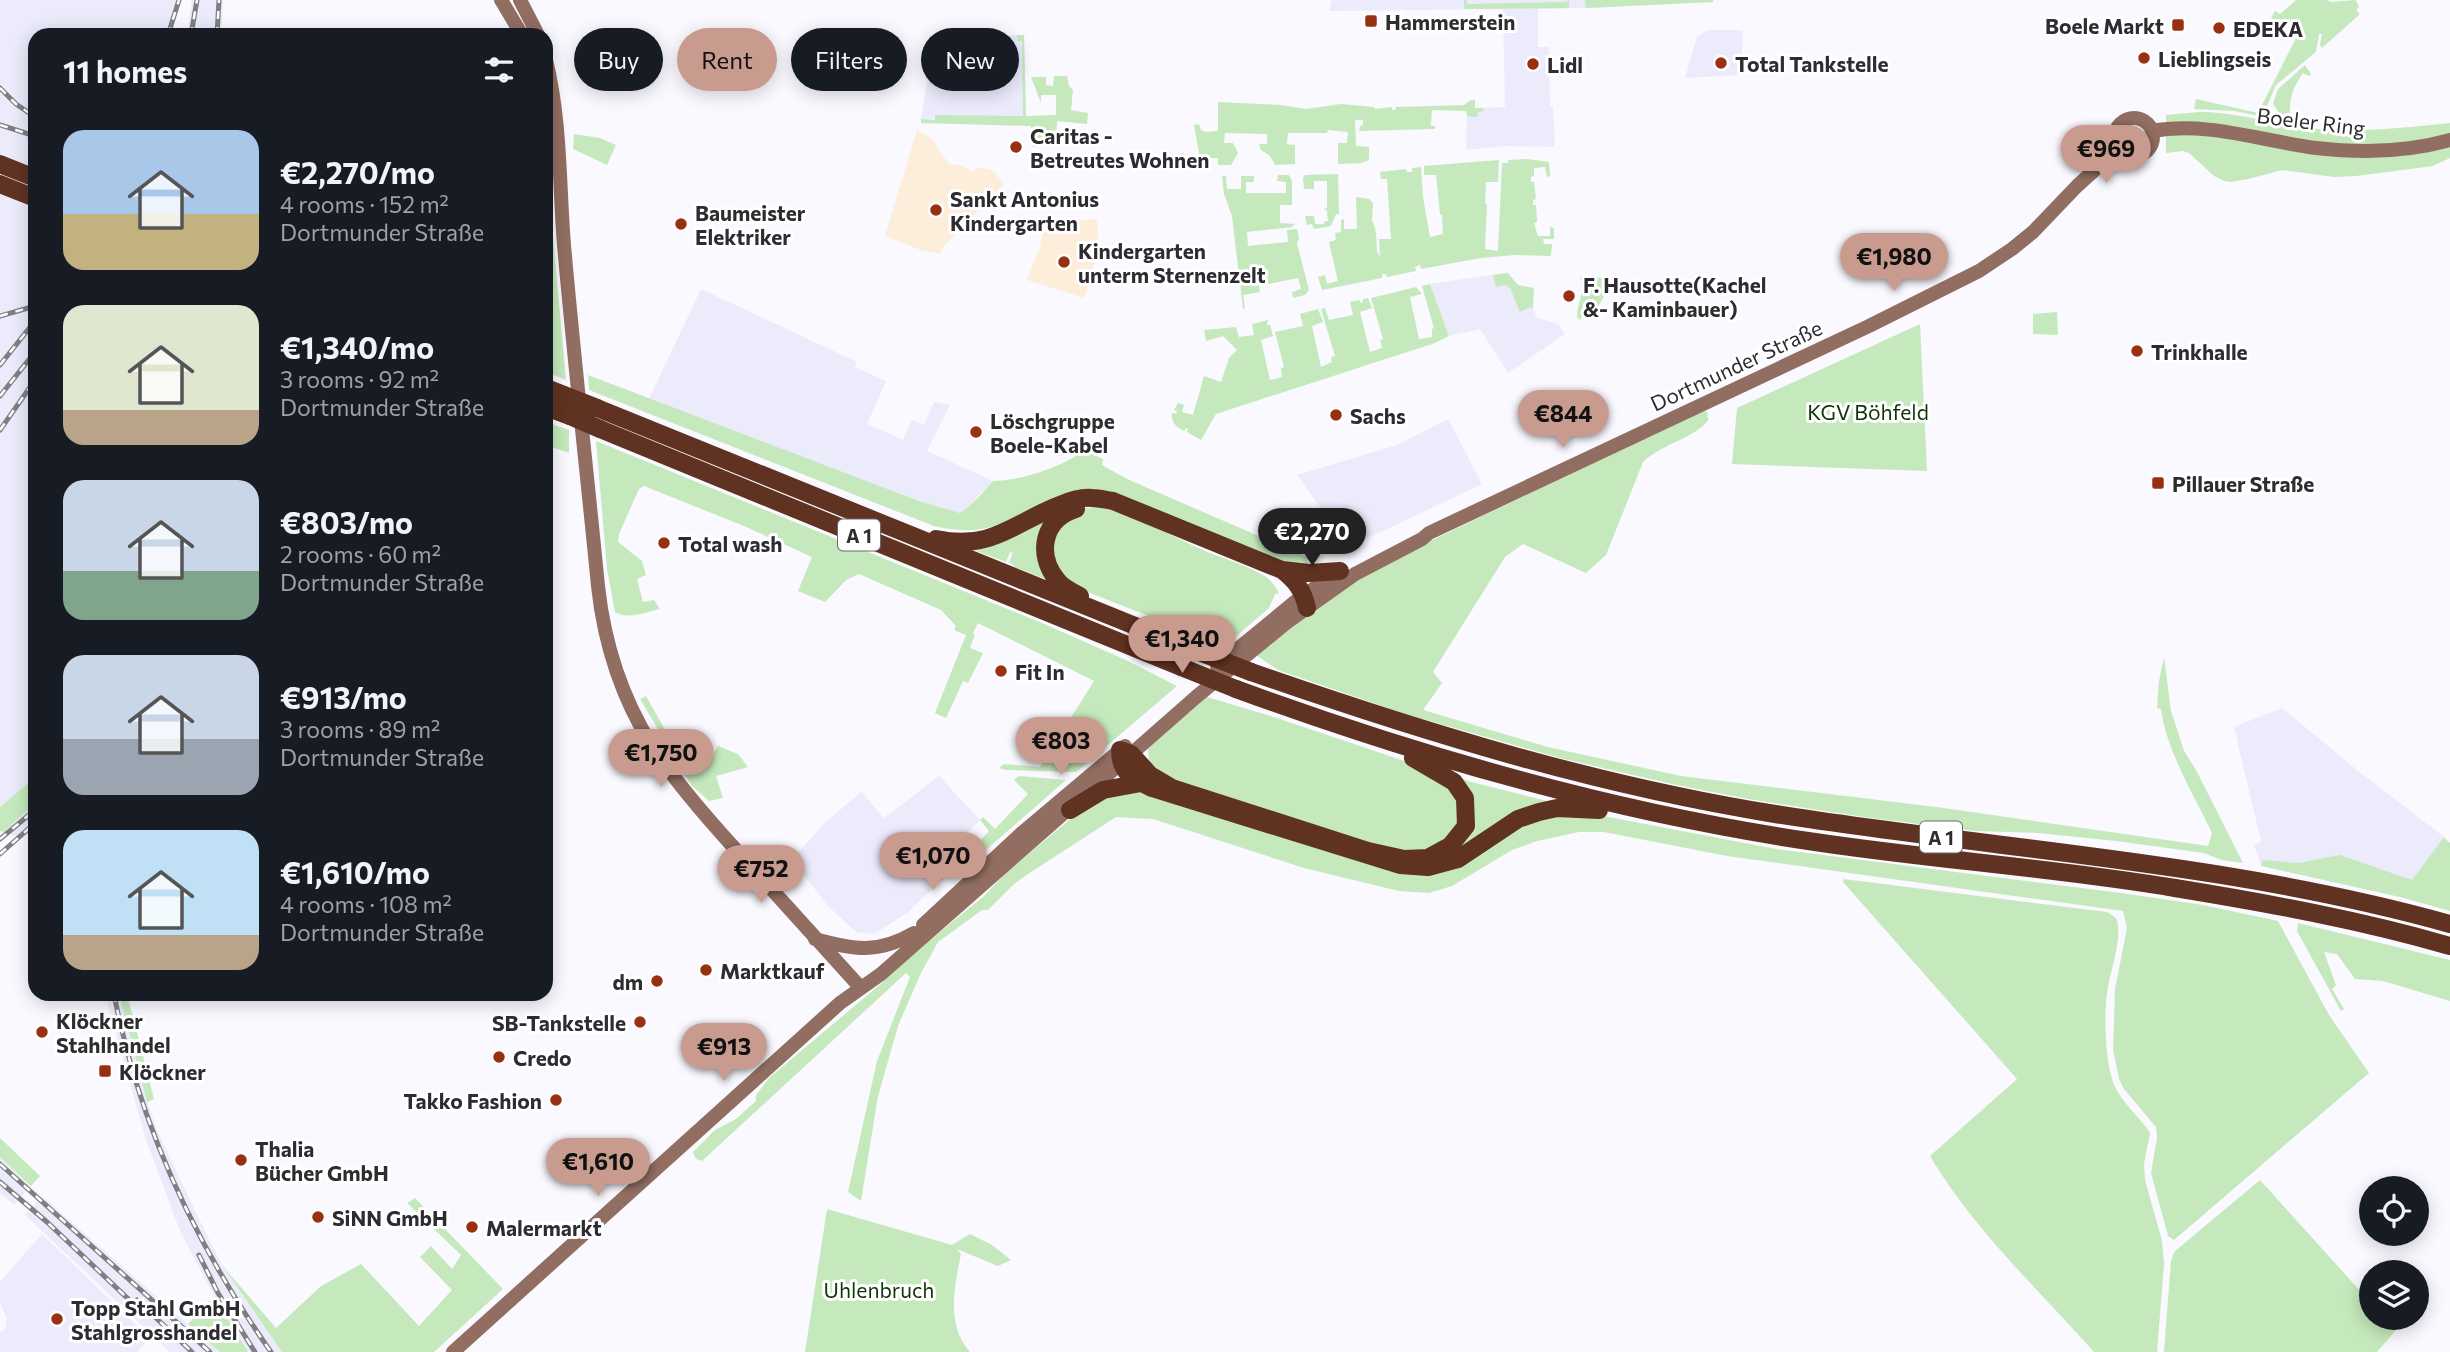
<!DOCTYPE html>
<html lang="en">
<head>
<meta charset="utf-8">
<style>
  :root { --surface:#171b24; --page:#242831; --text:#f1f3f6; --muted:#9ea1a6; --accent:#c99b8f }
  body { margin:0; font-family:Commissioner,sans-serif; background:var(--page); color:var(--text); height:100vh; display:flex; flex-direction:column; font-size:26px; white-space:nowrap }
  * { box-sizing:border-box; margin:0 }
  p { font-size:23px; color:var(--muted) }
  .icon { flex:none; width:38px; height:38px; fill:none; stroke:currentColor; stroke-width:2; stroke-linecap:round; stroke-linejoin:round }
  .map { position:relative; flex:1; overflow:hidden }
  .side { position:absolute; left:28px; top:28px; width:525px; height:973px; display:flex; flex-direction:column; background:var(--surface); border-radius:21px; box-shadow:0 4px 18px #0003 }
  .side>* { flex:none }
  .hud { position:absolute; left:574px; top:28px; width:665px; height:63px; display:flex; gap:14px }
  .fabs { position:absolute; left:2359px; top:1176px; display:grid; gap:14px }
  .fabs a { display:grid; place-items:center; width:70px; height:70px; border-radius:50%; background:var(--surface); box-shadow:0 4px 18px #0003; font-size:35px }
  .price { position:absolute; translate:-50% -60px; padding:0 16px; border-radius:24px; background:var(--accent); color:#111; font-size:23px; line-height:46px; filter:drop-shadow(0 2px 4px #0008) }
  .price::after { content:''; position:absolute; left:50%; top:42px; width:21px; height:16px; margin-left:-10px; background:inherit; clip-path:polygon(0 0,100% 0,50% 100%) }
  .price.active { background:#222; color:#fff }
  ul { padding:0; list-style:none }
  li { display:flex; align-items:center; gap:21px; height:175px; padding:0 35px }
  li span { display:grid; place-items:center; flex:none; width:196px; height:140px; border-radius:21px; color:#555 }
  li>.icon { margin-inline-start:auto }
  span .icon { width:84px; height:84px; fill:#fffc; stroke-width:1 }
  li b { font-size:30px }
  h2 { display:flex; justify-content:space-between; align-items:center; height:84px; padding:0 35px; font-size:30px }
  .chip { padding:0 24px; border-radius:32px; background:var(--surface); box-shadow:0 4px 18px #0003; font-size:24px; line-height:63px }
  .chip.active { background:var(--accent); color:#111 }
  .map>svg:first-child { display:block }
</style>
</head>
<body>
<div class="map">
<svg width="2450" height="1352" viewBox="0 0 2450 1352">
  <rect width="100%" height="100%" fill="#f9f9ff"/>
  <!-- built -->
  <path fill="#ebebfc" d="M0 0H178L172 35H35V777L0 807Z
    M192 0H223L221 35H187Z
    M1332 0H1713V2L1586 8 1538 9V47H1549L1550 106H1553L1555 147 1506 146 1466 150 1467 108 1505 107 1503 9 1329 11Z
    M1707 30H1743L1741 75 1685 78 1697 37Z
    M1024 35 1026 120 921 119 931 60 935 57V36Z
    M1504 273 1532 306 1537 318 1558 324 1565 334 1508 373 1480 329 1449 336 1430 284Z
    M701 289 857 362 855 367 886 381 867 424 903 440 912 420 924 425 934 402 950 405 927 451 993 481 974 500 971 507 960 513 919 501 649 399Z
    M1448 419 1482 484 1349 547 1297 475 1397 445Z
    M2282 708 2357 770 2444 837 2400 897 2261 866 2254 845 2261 841 2234 727Z
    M939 776 980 820 954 847 964 858 907 913 874 934 856 932 827 905 792 859 825 823 861 792 884 818Z
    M35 804V828L22 838 3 832Z
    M105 994H119L143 1088 156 1128 199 1219 222 1265 282 1352H248L214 1296 180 1231 146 1140Z
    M0 1157 31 1186 14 1205 0 1193Z
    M42 1196 188 1324 220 1352H170L25 1215Z
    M42 1234 150 1338 137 1352H0V1332L5 1329 7 1319 0 1302V1282Z"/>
  <!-- education -->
  <path fill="#fdeddb" d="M917 130 931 138 949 164 960 165 972 172 976 168 989 169 994 172 1004 184 943 247 940 254 921 250 885 236Z
    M1097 219 1099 249 1084 298 1027 280 1040 246 1045 224Z"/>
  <!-- green -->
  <path fill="#c5e9bc" d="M1464 0H1467V4L1566 2 1569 0V8L1464 9Z
    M1585 0H1713V2L1586 8Z
    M2296 0H2328L2330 2 2356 0 2359 7 2356 10 2360 14 2322 48 2320 45 2322 34H2319L2316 52 2276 85 2266 108 2259 116 2235 111 2194 109 2196 99 2258 113 2299 32 2271 18 2275 11 2280 14Z
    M1017 35H1024L1026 116 1056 115V95H1041V103L1031 77H1046V85L1053 86 1054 76H1067L1069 86 1073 90 1071 110 1088 113 1087 124 1057 121 1056 142H1052L1051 137 1040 138V146L1033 147 1031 126 921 123V119L935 120V115L1023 116 1022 41H1017Z
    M2305 65 2311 74 2309 76 2303 73C2291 90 2289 101 2290 121L2278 120V111L2273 104 2278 89Z
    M1471 100H1475V108H1483L1484 111 1478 112 1477 117 1467 116 1466 111 1432 110 1431 126H1435V129L1359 131 1360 126 1363 125V120H1355L1356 146 1369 147V160L1361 163 1338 164V143H1347L1348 132 1328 130 1327 133H1288L1287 144 1295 145V164L1275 165 1270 156 1261 150 1259 144H1267V134L1225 133 1224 143H1233L1238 153 1231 165H1218V158H1208V165L1180 166 1176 163V154L1184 153 1186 160 1200 159 1194 125 1199 124 1201 130 1206 132 1218 131V102L1281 105 1306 109 1341 104 1374 107 1375 109 1392 107V110H1395L1396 107 1464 105Z
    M2199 112C2237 112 2272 124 2310 128 2356 133 2404 128 2450 123V158L2433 166 2356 176 2334 177 2282 170 2248 179 2231 182 2224 181 2214 176 2189 153 2183 151 2166 153V115Z
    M574 134 600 138 616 145 607 165 573 149Z
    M1527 159 1549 162 1550 176 1547 177 1545 167 1534 168V176L1531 177V182H1534L1536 199 1533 200V205H1536L1537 222 1534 223 1538 236H1550V227L1554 228V239H1543L1544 244H1552L1551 256 1514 255 1481 258 1421 269 1420 265 1415 267 1416 271 1387 277 1386 274H1382V278L1322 290 1318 277 1325 275 1327 284 1338 281 1329 242 1336 240 1335 233 1341 232V220L1344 219V229H1357L1356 197 1369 199 1373 203 1372 220 1376 231 1372 233 1376 232 1377 251 1380 257 1379 239H1391L1387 179H1381L1380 172 1406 169 1407 172H1412V168L1421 167 1423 197 1430 237 1443 234 1442 215 1440 214 1436 175H1424V166L1499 160 1498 182H1486L1485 203 1487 204 1485 249 1498 251 1502 163H1508V160Z
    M1338 174 1339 214H1336L1331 226 1314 229 1312 224 1307 225 1305 216H1314L1315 224H1324L1325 221H1328L1327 211 1324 209 1327 208V181H1314V189H1304L1303 178 1305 175Z
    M1278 175H1289L1292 181V205H1280V223L1296 224 1293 225V227L1247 232 1248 246 1288 242 1287 230 1297 229 1299 238 1297 243 1309 290 1305 295 1293 298 1292 292 1301 289 1298 278 1259 286 1260 292 1243 295 1245 308 1243 309 1232 216 1224 194 1222 176H1226L1227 189H1241V176H1254V182H1246V193H1286V182L1277 181Z
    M546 203 550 204 566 380 546 372Z
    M1508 273 1518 285 1534 288 1533 309 1531 307 1520 312 1510 288 1506 285 1496 287 1493 275Z
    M1580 277 1604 278 1609 287 1594 314 1591 308 1579 320 1577 316C1578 302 1585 291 1580 277Z
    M1430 284 1449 336 1435 343 1216 414 1201 440 1187 432 1188 429 1186 428 1184 431C1176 427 1171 422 1172 413L1176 414 1177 411 1174 410 1178 403 1184 405 1182 412 1193 415 1204 376 1221 382 1229 358 1237 350 1223 336 1206 341 1204 330 1236 327 1239 337 1254 335 1252 324 1268 320 1267 325H1270L1273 336 1261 340 1270 380 1282 377 1281 368 1284 367 1275 332 1303 326 1300 314 1318 309 1323 322 1312 326 1321 367 1332 362 1331 357 1335 356 1321 309 1325 308 1329 320 1353 315 1350 302 1359 300 1361 303 1363 302V299L1368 298 1372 308 1360 312 1370 352 1382 348 1380 340 1383 339 1371 298 1416 287 1422 294 1410 297 1419 339 1432 337V329L1434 328 1422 286Z
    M2057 312 2058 335 2033 334V314Z
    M1920 324 1927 471 1732 464 1737 408Z
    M588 375 919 501 960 513C973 505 983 492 993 481 1018 481 1065 467 1083 450L1103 459 1102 465 1127 479 1307 557 1308 567 1288 566 1065 494C1010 513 998 541 934 526L589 390Z
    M1701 411 1708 412 1707 417 1709 419C1698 437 1661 444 1643 462L1606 555 1586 573 1523 544 1505 557 1433 672 1442 683 1423 710 1548 747 1681 776 1944 808 2208 846 2212 833C2195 797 2166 750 2161 709L2157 708 2159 681 2164 657 2171 711 2184 751 2196 770 2243 863 2222 860 2204 853 2116 841 2038 833 1975 831 1864 817 1748 799 1672 784 1560 758 1405 714 1278 670 1256 655 1301 617 1362 574Z
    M546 422 569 430V453L546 445Z
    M596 441 1042 623 1128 661 1177 686 1076 772 1005 770 999 768 1004 764 1040 767 1094 681 978 623 973 633 975 635 970 648 983 653 968 683 963 681 946 718 935 713 966 635 954 630 956 626 941 610 859 574 846 580 825 602 798 591 812 557 744 526 644 486 639 489 619 534 618 542 642 561 646 575 637 579 643 602 654 600 660 609C646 612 628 620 615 612L607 569Z
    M1095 507C1134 512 1166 534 1201 549 1220 558 1242 563 1261 574 1269 578 1275 585 1279 593L1275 594 1269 608 1225 646 1090 593 1070 582 1050 557V538L1081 509Z
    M1051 512 1048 580 1017 568 1009 562 1013 553 1010 552 1006 562 968 548 996 545Z
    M646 696 683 762C698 776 710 760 718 746L738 754 748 767 716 776 723 798 709 801 692 786 640 699Z
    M1204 696 1277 718 1425 768 1438 774 1462 808 1452 839 1412 856 1171 782 1149 762 1148 750 1150 744Z
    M1019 776 1066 780 971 863 964 858 989 831 980 820 983 817 995 829 1028 794 1014 780Z
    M1456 776 1468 781 1555 803 1444 856 1460 843Z
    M35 777V804L3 832 0 831V807Z
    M1132 789 1408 869 1540 816 1598 815 1776 849 2121 893 2203 905 2278 921 2329 1015 2369 1073 2174 1240 2168 1236 2151 1173 2157 1138 2156 1127 2124 1089 2119 1079 2113 1049 2115 989 2127 928 2123 911 1727 856 1604 832H1579L1537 841 1512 850 1452 886 1429 893 1399 891 1304 868 1153 819 1116 817 1028 874 1013 885 988 910H982L938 942 920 975 898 1026 878 1096 861 1201 848 1192 877 1061 910 977 906 973 702 1161 696 1159 693 1152 715 1130 736 1119 756 1101V1095L769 1078 883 982 895 969 984 896 1006 873 1080 811 1090 804Z
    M2444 837 2450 843V911L2400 897 2261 866 2263 860 2299 863 2340 855 2412 880Z
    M1843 879 2107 912 2116 918C2124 936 2109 974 2107 993 2104 1017 2105 1062 2114 1085 2122 1103 2139 1116 2150 1133L2144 1164 2145 1180 2162 1241 2164 1264 2157 1352H2094C2038 1289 1973 1229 1930 1156L2017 1079 1843 882Z
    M2298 923 2450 960V1001L2383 981 2355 979 2337 954 2324 952 2336 985 2332 989 2344 1009 2341 1011 2297 931Z
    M119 994H127L154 1099 147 1102Z
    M0 1138 40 1176 31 1186 0 1157Z
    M2260 1180 2371 1303V1318H2385L2396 1330 2377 1352H2164L2171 1261 2174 1252Z
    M415 1198 503 1289 434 1352H282L222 1265 276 1328 321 1286 361 1264 419 1326 452 1290 420 1257 431 1246 452 1269 461 1255 407 1203Z
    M827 1209 952 1245 970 1234 992 1245 1011 1260 998 1266 957 1249 961 1254C954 1287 946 1325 970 1352H805Z
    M214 1296 248 1352H220L188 1324Z"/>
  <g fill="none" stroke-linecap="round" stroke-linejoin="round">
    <!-- secondary -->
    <path stroke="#916e61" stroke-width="14" d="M501 0 522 35
      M520 0 538 35
      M546 60C561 121 559 183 564 245 574 359 587 473 598 586 604 642 622 698 652 746 674 780 701 811 728 841 772 890 816 938 860 987
      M2115 137a19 19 0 1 1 38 0a19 19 0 1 1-38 0Z
      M2152 131C2207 121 2261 141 2316 148 2360 153 2408 152 2450 140
      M1217 666 1296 601 1339 571
      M923 925 1023 832 1125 746
      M815 939C854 950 878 954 914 933
      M453 1352 840 1003 881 974 1196 697 1286 623 1355 574 1422 539 1429 533 1869 326 1979 271 2012 249 2033 232 2077 186 2110 156 2121 151"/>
    <!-- motorway -->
    <path stroke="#603221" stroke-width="18" d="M0 164 35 178
      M0 184 35 198
      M546 407 570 416
      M597 408 1197 651
      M600 429 1181 667
      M1076 509C1043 519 1036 554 1057 580 1062 587 1072 592 1080 596
      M936 539C992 551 1013 523 1060 505 1069 501 1081 497 1092 498 1099 498 1106 500 1113 501L1282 570C1296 581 1303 590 1307 608
      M1282 570 1309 573 1340 571
      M1251 672C1423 732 1595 785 1775 814 2000 850 2229 862 2450 924
      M1236 689C1424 758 1616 813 1815 842 1935 860 2056 868 2175 888 2267 903 2360 920 2450 946
      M1413 758 1454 782 1465 798 1466 826 1450 846 1428 858 1404 859 1368 851 1172 788 1150 775 1131 754 1120 750C1120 773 1133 779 1152 788L1400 865 1428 867 1458 859 1518 819 1539 812 1557 808 1599 810
      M1070 810 1103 790 1141 783"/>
    <!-- rail casing -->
    <g stroke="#7f7f83" stroke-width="5">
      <path id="rail" d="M168 35 179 0
        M191 35 197 0
        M217 35 219 0
        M0 88 16 104 35 117
        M0 125 35 136
        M0 316 35 306
        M0 365 35 321
        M0 396 35 352
        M0 430 35 380
        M0 839 35 810
        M0 854 35 823
        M114 994C139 1124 195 1244 271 1352
        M0 1164 210 1352
        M0 1182 47 1222 141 1311
        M199 1255 218 1293 255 1352
        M137 1300 192 1352"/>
    </g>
    <!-- rail -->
    <use href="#rail" stroke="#fff" stroke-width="2.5" stroke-dasharray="8" stroke-linecap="butt"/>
    <!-- motorway-bridge -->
    <path stroke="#603221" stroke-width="18" d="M546 388 597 408
      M570 416 600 429
      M1197 651 1251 672
      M1181 667 1236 689"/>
  </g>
  <!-- markers -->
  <g fill="#983012" stroke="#fff" stroke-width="2.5">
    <rect x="1364" y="14" width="14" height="14" rx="3.5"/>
    <rect x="2171" y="18" width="14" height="14" rx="3.5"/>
    <circle cx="2219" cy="28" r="7"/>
    <circle cx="2144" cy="58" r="7"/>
    <circle cx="1721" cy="63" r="7"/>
    <circle cx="1533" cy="64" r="7"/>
    <circle cx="1016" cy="147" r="7"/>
    <circle cx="936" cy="210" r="7"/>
    <circle cx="681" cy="224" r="7"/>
    <circle cx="1064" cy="262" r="7"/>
    <circle cx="1569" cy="296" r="7"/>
    <circle cx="2137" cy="351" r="7"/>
    <circle cx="1336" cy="415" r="7"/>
    <circle cx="976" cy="432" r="7"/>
    <rect x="2151" y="476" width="14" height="14" rx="3.5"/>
    <circle cx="664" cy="543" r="7"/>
    <circle cx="1001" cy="671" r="7"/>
    <circle cx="706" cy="970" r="7"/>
    <circle cx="657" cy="981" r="7"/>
    <circle cx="640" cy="1022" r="7"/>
    <circle cx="42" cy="1032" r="7"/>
    <circle cx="499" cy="1057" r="7"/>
    <rect x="98" y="1064" width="14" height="14" rx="3.5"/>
    <circle cx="556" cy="1100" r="7"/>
    <circle cx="241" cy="1160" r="7"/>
    <circle cx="318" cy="1217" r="7"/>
    <circle cx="472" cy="1227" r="7"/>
    <circle cx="57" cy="1319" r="7"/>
  </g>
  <g text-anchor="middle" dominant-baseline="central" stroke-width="6" stroke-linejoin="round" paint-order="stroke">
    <!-- shield labels -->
    <g fill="#fff" stroke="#6c6c6f" stroke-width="2">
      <rect x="838" y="519.5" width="42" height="31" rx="5"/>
      <rect x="1920" y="821.5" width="42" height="31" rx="5"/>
    </g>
    <g font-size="19" font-weight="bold" fill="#2d2d31">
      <text x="859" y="535">A 1</text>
      <text x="1941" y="837">A 1</text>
    </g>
    <!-- poi labels -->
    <g font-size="21" font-weight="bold" fill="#2d2d31" stroke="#fff" text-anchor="start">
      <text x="1385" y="21">Hammerstein</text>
      <text x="2164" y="25" text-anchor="end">Boele Markt</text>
      <text x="2233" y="28">EDEKA</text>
      <text x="2158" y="58">Lieblingseis</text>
      <text x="1735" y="63">Total Tankstelle</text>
      <text x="1547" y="64">Lidl</text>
      <text x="1030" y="135">Caritas -<tspan x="1030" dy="24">Betreutes Wohnen</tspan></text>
      <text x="950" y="198">Sankt Antonius<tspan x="950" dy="24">Kindergarten</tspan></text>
      <text x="695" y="212">Baumeister<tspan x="695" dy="24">Elektriker</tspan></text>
      <text x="1078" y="250">Kindergarten<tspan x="1078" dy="24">unterm Sternenzelt</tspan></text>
      <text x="1583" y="284">F. Hausotte(Kachel<tspan x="1583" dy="24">&amp;- Kaminbauer)</tspan></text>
      <text x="2151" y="351">Trinkhalle</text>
      <text x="1350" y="415">Sachs</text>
      <text x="990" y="420">Löschgruppe<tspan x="990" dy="24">Boele-Kabel</tspan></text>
      <text x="2172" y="483">Pillauer Straße</text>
      <text x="678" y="543">Total wash</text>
      <text x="1015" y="671">Fit In</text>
      <text x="720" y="970">Marktkauf</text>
      <text x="643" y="981" text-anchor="end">dm</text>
      <text x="56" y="1020">Klöckner<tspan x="56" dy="24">Stahlhandel</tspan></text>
      <text x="626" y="1022" text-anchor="end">SB-Tankstelle</text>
      <text x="513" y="1057">Credo</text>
      <text x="119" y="1071">Klöckner</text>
      <text x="542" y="1100" text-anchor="end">Takko Fashion</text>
      <text x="255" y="1148">Thalia<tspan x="255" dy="24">Bücher GmbH</tspan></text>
      <text x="332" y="1217">SiNN GmbH</text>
      <text x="486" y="1227">Malermarkt</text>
      <text x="71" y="1307">Topp Stahl GmbH<tspan x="71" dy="24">Stahlgrosshandel</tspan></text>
    </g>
    <!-- street labels -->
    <g font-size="21" fill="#2d2d31" stroke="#fff">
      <text transform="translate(2311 121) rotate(7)">Boeler Ring</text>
      <text transform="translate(1736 365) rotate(-25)">Dortmunder Straße</text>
    </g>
    <!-- park labels -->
    <g font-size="21" fill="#123507" stroke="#fff">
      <text x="1868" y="411">KGV Böhfeld</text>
      <text x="879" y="1289">Uhlenbruch</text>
    </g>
  </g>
</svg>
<div class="fabs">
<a><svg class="icon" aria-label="locate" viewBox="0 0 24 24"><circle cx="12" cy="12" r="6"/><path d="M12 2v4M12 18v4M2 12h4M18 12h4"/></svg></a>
<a><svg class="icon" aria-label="layers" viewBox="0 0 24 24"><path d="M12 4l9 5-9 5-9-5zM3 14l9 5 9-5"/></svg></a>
</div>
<b class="price" style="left:2106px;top:185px">€969</b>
<b class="price" style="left:1894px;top:293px">€1,980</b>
<b class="price" style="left:1563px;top:450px">€844</b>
<b class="price active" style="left:1312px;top:568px">€2,270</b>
<b class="price" style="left:1182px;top:675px">€1,340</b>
<b class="price" style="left:1061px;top:777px">€803</b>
<b class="price" style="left:661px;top:789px">€1,750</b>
<b class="price" style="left:933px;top:892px">€1,070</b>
<b class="price" style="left:761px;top:905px">€752</b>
<b class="price" style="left:724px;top:1083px">€913</b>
<b class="price" style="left:598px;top:1198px">€1,610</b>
<div class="hud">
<a class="chip">Buy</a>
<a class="chip active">Rent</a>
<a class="chip">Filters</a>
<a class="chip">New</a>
</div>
<section class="side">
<h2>11 homes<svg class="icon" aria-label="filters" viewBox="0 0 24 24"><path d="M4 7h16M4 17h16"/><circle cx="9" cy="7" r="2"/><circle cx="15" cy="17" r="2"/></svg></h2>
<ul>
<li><span style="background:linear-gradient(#a9c7e8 60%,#c2b280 0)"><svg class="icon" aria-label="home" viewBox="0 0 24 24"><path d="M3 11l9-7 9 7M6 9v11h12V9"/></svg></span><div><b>€2,270/mo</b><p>4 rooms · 152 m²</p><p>Dortmunder Straße</p></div></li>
<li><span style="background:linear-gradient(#dfe7d0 75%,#b9a48a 0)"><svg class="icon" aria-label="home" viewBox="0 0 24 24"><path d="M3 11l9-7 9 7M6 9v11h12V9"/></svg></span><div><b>€1,340/mo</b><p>3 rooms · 92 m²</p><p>Dortmunder Straße</p></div></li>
<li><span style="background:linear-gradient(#c9d6e8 65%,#7fa58c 0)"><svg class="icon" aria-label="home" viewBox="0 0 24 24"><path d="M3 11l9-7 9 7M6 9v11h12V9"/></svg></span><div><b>€803/mo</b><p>2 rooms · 60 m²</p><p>Dortmunder Straße</p></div></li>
<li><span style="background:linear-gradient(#c9d6e8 60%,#9aa5b1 0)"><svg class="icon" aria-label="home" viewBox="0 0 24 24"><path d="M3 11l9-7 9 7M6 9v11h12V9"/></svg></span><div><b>€913/mo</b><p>3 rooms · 89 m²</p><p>Dortmunder Straße</p></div></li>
<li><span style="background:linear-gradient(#bfe0f5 75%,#b9a48a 0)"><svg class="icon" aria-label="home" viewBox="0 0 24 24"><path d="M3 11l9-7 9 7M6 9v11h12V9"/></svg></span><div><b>€1,610/mo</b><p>4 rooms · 108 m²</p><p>Dortmunder Straße</p></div></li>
</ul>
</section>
</div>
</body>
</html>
